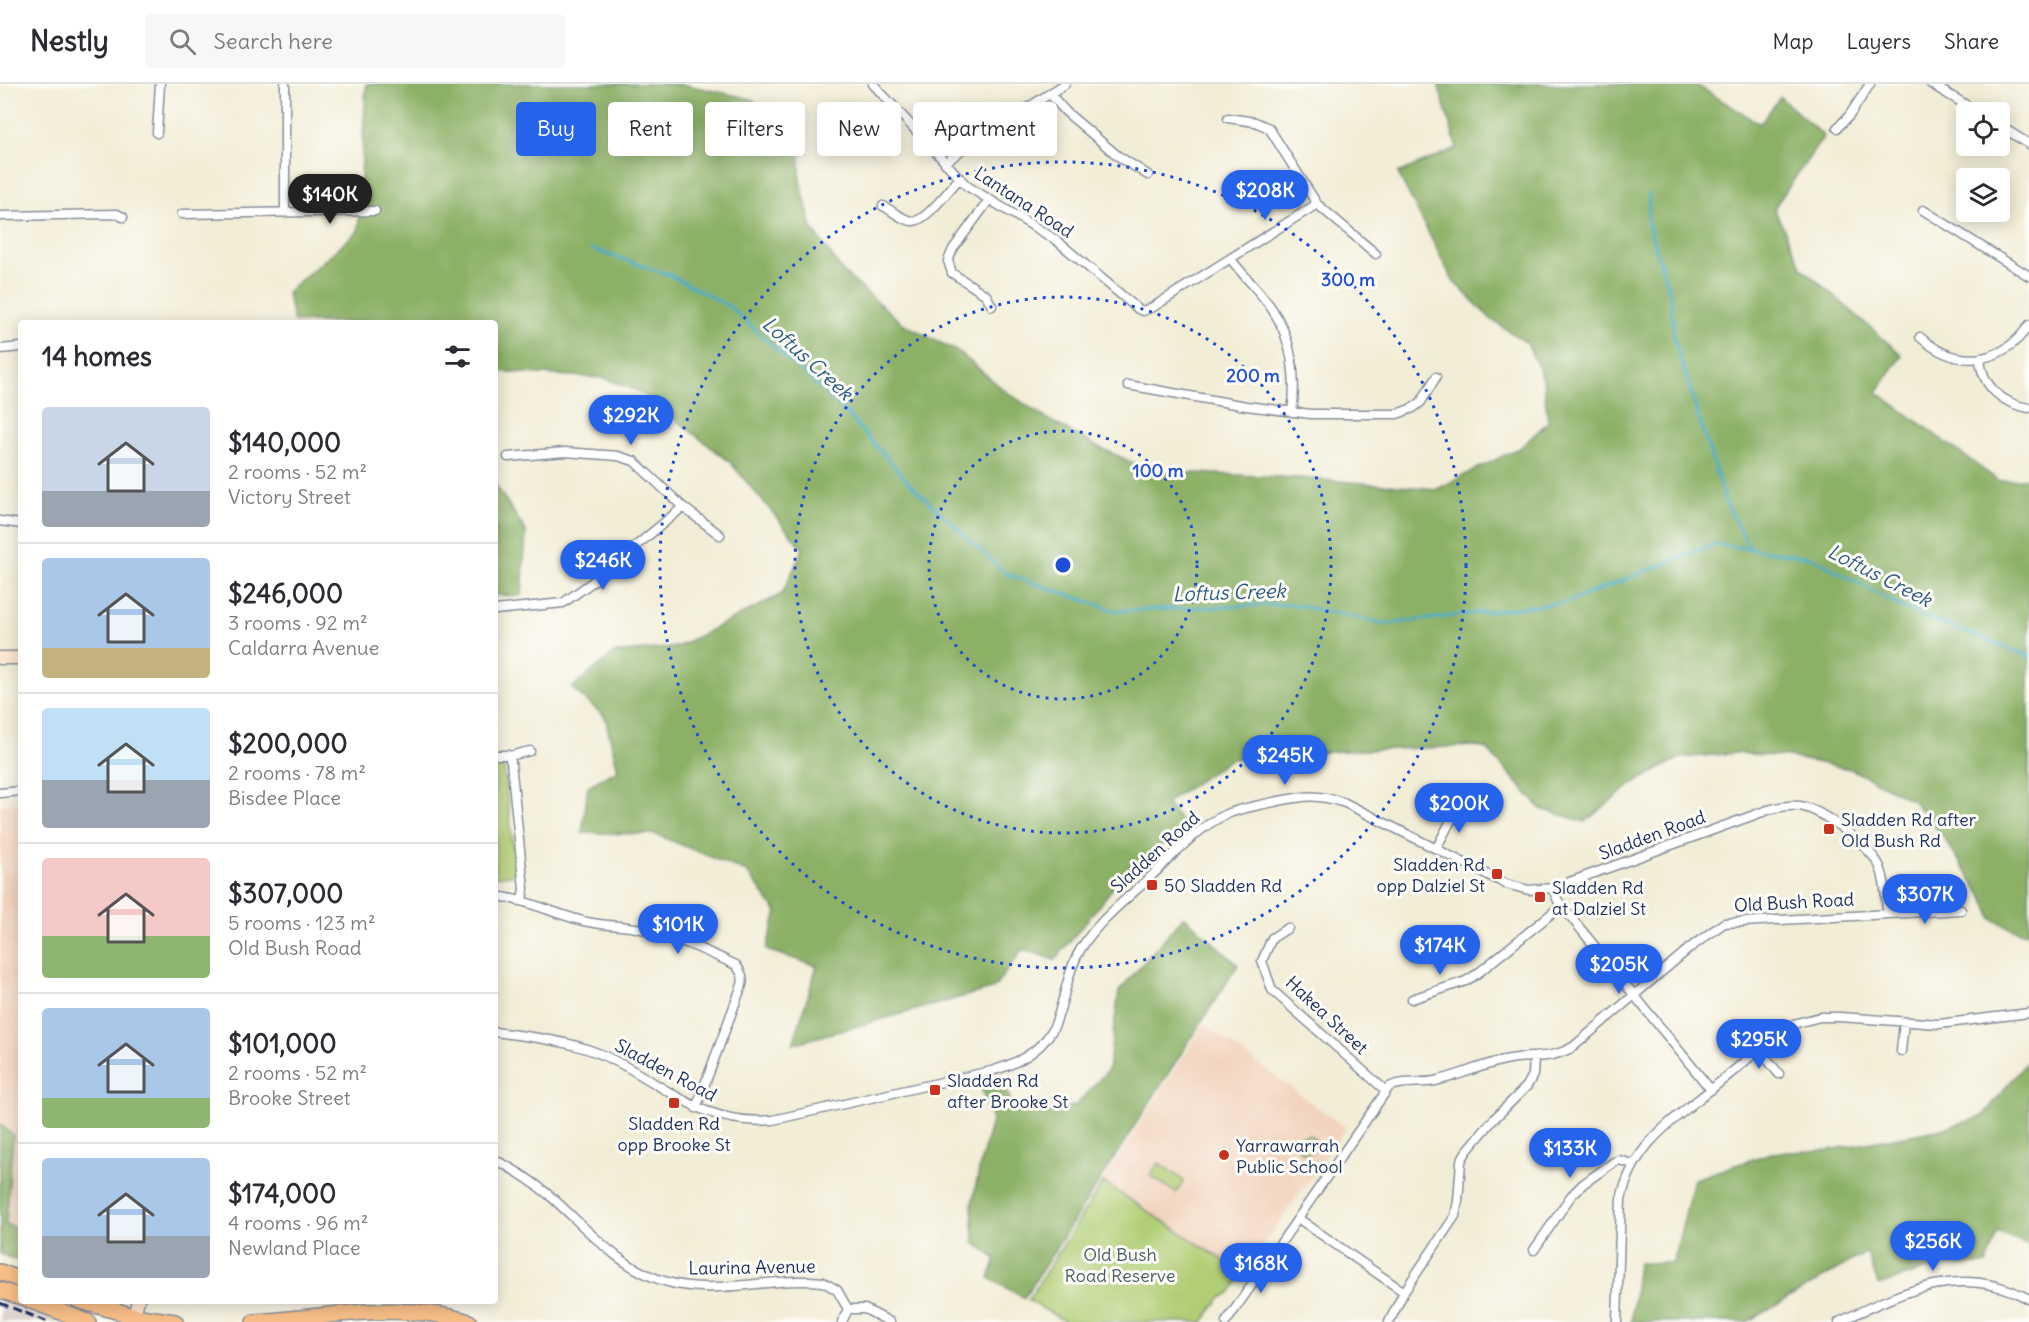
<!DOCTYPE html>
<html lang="en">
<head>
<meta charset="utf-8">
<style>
  :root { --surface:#fff; --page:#f7f7f7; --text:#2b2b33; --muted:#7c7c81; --line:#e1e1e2; --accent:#2563eb }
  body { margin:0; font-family:Delius,sans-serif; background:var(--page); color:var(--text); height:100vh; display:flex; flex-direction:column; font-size:22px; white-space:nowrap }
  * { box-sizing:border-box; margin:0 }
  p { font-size:20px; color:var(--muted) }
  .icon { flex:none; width:33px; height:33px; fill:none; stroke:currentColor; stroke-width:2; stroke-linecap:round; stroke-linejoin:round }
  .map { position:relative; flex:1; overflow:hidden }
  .panel { position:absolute; left:18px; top:236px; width:480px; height:984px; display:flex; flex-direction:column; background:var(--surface); border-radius:6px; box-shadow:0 3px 15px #0003 }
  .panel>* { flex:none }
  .banner { position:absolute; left:516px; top:18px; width:570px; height:54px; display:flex; gap:12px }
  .controls { position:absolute; left:1956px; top:18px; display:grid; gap:12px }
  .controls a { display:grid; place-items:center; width:54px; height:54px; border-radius:6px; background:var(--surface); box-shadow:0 3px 15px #0003; font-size:30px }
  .price { position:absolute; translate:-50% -51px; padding:0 14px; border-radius:21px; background:var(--accent); color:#fff; font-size:20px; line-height:39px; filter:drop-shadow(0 2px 3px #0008) }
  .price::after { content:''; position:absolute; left:50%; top:36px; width:18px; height:14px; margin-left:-9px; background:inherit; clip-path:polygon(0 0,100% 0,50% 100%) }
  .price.selected { background:#222; color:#fff }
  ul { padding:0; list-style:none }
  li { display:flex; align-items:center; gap:18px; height:150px; padding:0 24px }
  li+li { border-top:2px solid var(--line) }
  li span { display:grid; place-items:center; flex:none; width:168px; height:120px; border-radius:6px; color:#555 }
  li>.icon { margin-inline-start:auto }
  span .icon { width:72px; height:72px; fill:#fffc; stroke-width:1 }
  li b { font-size:26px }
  h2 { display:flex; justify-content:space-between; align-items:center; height:72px; padding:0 24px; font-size:26px }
  .chip { padding:0 21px; border-radius:6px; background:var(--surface); box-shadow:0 3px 15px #0003; font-size:21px; line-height:54px }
  .chip.selected { background:var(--accent); color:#fff }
  header { display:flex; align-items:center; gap:36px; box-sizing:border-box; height:84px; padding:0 30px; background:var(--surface); border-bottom:2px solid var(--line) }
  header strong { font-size:28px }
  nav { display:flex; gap:33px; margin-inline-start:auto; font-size:21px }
  .search { width:420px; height:54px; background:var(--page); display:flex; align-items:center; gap:15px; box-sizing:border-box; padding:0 21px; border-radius:6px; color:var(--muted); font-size:22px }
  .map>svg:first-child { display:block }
</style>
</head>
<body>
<header>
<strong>Nestly</strong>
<div class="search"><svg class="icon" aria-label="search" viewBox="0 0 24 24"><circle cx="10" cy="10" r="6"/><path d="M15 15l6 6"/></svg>Search here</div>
<nav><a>Map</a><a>Layers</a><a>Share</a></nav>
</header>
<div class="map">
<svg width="2029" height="1238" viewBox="0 0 2029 1238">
  <rect width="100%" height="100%" fill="#fdfcf7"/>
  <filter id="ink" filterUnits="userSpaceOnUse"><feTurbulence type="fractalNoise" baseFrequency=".0167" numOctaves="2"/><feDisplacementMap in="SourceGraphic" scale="12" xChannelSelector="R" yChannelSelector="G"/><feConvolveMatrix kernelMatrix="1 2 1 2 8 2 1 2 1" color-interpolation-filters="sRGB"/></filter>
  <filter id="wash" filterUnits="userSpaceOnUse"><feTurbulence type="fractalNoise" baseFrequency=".008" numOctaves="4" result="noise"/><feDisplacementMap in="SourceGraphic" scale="24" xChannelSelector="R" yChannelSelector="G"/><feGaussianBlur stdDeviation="1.35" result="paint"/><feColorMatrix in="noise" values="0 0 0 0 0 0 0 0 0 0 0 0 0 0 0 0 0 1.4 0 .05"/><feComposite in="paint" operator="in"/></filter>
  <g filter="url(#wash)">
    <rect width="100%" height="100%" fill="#f2edd6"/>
    <!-- built -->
    <path fill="#f2d4be" d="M21 719V1178L0 1170V721Z
      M1204 940 1346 1044 1243 1189 1103 1098Z"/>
    <!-- industrial -->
    <path fill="#cfc0ba" d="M0 1215 48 1233 62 1238H0Z"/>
    <!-- green -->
    <path fill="#b1ce74" stroke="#667e69" stroke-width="1.5" d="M498 680 504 685 516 787 511 791 495 793V681Z
      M1298 1060a9 9 0 1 1 18 0a9 9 0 1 1-18 0Z
      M1159 1079 1184 1097 1176 1109 1150 1091Z
      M1103 1098 1243 1189 1230 1209 1219 1215 1203 1238H1066L1028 1216Z"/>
    <!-- forest -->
    <path fill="#8cb166" stroke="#547062" stroke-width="1.5" d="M366 0H681L752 15 800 53V97L812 144 843 188 902 239 960 269 1004 306 1047 335 1100 364 1152 387 1300 394 1437 405 1521 363 1548 338 1543 294 1527 259 1492 236 1453 197 1398 89 1457 64 1438 0H1695L1760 40 1780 13 1824 52 1774 124 1802 184 1902 271 1877 308 1999 397 2029 394V848L2022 849 1992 835 1983 813 1944 754 1912 716 1851 685 1789 673 1737 669 1680 674 1632 700 1585 738 1541 725 1487 665 1476 662 1343 667 1231 675 1166 719 1186 744 1128 785 1055 876 1023 865 994 904 793 960 817 882 766 866 777 828 747 788 655 750 582 749 588 702 618 686 605 633 572 604 614 569 677 563 782 510 803 465 730 378 640 308 604 294 495 287V238H294L287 208 358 147Z
      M495 400 526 447 522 512 495 511Z
      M1184 832 1238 881 1024 1214 989 1194 996 1175 974 1158 972 1120 981 1077 992 1037 980 999 1003 994 1014 1027 1036 1028 1075 1022 1108 986 1119 907Z
      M2029 975V1161L1997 1148 1987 1180 1940 1181 1878 1201 1867 1168 1747 1238H1631L1638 1179H1673L1694 1095 1771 1069 1829 1066 1938 1046 1982 1033Z
      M0 1040 13 1051 6 1140 21 1146V1178L0 1170Z"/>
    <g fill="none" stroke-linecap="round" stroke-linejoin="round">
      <!-- stream -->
      <path stroke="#46adc6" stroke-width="3" d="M1649 109 1648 139 1671 214 1674 255 1725 417 1750 465
        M592 165 670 191 730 223 840 322 911 401 1006 490 1117 527 1291 520 1387 540 1568 518 1715 460 1811 473 1903 524 2029 572"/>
    </g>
  </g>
  <g filter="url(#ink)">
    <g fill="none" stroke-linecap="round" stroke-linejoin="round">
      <!-- street casing -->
      <g stroke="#868e9a" stroke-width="11">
        <path id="street" d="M873 0 967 102 1056 156 1138 225 1143 227 1153 223 1317 120 1376 170
          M1931 0 1978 28
          M1050 10 1066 28 1118 72 1148 91
          M1228 34 1255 38 1269 44 1317 120
          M2000 42 2029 60
          M1837 44 1849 32 1870 0
          M157 49 160 0
          M945 79 964 64 1065 0
          M989 116 953 165 948 177 952 189 986 211 992 222
          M883 122C892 126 903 137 913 137 926 138 950 104 959 95
          M1923 126 2029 192
          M285 129V0
          M182 130 375 127
          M0 132 117 130 123 133
          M1231 175C1243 192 1260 207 1272 225 1292 254 1297 294 1292 328
          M1920 253C1957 286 2002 281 2029 241
          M0 265 21 263
          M1980 275C1982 302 2002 320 2029 324
          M1128 301 1246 322 1311 330H1397L1413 324 1421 318 1436 293
          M508 373 565 368 618 372 634 377 683 423 720 451
          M0 437 21 440
          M495 526 563 519 591 499 683 423
          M495 671H508L511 678 524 805 522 817
          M509 672 530 667
          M0 709 21 707
          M1436 765 1458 723
          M1553 804 1558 817 1711 1006
          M495 812C525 815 553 829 583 837 603 842 622 841 642 845 672 851 708 868 736 881 741 888 744 893 742 901L696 1024
          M1288 844 1272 854 1262 877 1272 906 1386 1007
          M1412 915 1466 897 1477 890 1562 821
          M495 948C529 953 565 956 598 969 662 995 696 1043 773 1036L991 987C1020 979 1049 964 1058 932 1066 908 1069 881 1084 860 1100 836 1124 817 1145 798 1169 776 1196 744 1225 731 1240 724 1257 722 1274 718 1304 712 1315 709 1345 719L1506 800 1529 806 1553 804 1768 726C1778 723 1789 721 1800 722 1823 726 1870 762 1880 783 1886 798 1886 814 1887 829
          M1759 965 1779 990
          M1901 967 1904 938
          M495 1076C514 1085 532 1097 549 1111 585 1142 617 1183 664 1197 715 1213 772 1192 823 1198L837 1206 848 1225H865L890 1238
          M1299 1135 1404 1208
          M1534 1166 1571 1112 1583 1100 1614 1078 1619 1076 1633 1080
          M842 1238 848 1225
          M1226 1238 1389 1003C1402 996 1420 1000 1435 997 1460 992 1484 979 1510 975 1534 971 1550 976 1573 963L1691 863 1724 839 1961 826
          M1389 1238 1404 1208 1455 1132 1458 1117 1461 1077 1466 1068 1494 1035 1527 1002 1533 991 1534 974
          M1617 1238 1621 1115C1634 1061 1669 1039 1709 1007 1732 989 1753 970 1776 951L1797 939 1820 933H1840L1939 940 2029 929
          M1839 1238C1902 1208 1961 1178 2029 1215"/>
      </g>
      <!-- secondary casing -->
      <g stroke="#868e9a" stroke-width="15">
        <path id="secondary" d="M0 574H21
          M134 1232 138 1216"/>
      </g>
      <!-- highway casing -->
      <g stroke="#868e9a" stroke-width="18">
        <path id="highway" d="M0 1188 21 1196
          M0 1206 21 1213
          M29 1216 88 1238
          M78 1216 134 1232 175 1238
          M254 1238C325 1234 399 1216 469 1238"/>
      </g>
      <!-- street -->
      <use href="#street" stroke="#fff" stroke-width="8"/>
      <!-- secondary -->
      <use href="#secondary" stroke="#fce5cf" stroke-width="12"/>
      <!-- highway -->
      <use href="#highway" stroke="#f7be87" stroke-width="15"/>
      <!-- rail -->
      <path stroke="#1b2f5e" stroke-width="3" stroke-dasharray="9 4.5" stroke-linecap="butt" d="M0 1219 48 1238"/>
    </g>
  </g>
  <!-- distance rings -->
  <g fill="none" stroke="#1d4ed8" stroke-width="3" stroke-dasharray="3 6">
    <circle cx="1063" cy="481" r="134"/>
    <circle cx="1063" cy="481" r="268"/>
    <circle cx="1063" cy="481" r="403"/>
  </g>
  <!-- markers -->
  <g fill="#c8321e" stroke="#fdfcf7" stroke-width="2">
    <rect x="1823" y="739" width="12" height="12" rx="3"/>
    <rect x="1491" y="784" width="12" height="12" rx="3"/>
    <rect x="1146" y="795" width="12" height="12" rx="3"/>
    <rect x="1534" y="807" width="12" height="12" rx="3"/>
    <rect x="929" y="1000" width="12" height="12" rx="3"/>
    <rect x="668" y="1013" width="12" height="12" rx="3"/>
    <circle cx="1224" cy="1071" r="6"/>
  </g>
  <g text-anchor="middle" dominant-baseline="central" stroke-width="6" stroke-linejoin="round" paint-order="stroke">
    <!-- street labels -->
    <g font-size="18" fill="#1b2f5e" stroke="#fdfcf7">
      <text transform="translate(1024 118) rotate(33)">Lantana Road</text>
      <text transform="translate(1652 751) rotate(-20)">Sladden Road</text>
      <text transform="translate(1155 768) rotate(-42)">Sladden Road</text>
      <text transform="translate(1794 818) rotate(-3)">Old Bush Road</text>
      <text transform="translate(1327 931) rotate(43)">Hakea Street</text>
      <text transform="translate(666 986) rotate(28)">Sladden Road</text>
      <text transform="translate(752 1183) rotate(-1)">Laurina Avenue</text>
    </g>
    <!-- poi labels -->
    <g font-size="18" fill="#1b2f5e" stroke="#fdfcf7" text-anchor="start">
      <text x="1841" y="735">Sladden Rd after<tspan x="1841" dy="21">Old Bush Rd</tspan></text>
      <text x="1485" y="780" text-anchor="end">Sladden Rd<tspan x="1485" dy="21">opp Dalziel St</tspan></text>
      <text x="1164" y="801">50 Sladden Rd</text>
      <text x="1552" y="803">Sladden Rd<tspan x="1552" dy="21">at Dalziel St</tspan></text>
      <text x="947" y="996">Sladden Rd<tspan x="947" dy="21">after Brooke St</tspan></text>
      <text x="674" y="1039" text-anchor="middle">Sladden Rd<tspan x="674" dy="21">opp Brooke St</tspan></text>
      <text x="1236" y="1061">Yarrawarrah<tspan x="1236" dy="21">Public School</tspan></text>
    </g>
    <!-- park labels -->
    <g font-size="18" fill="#485f65" stroke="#fdfcf7">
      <text x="1120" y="1170">Old Bush<tspan x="1120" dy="21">Road Reserve</tspan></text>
    </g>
    <!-- water labels -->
    <g font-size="20" font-style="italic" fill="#2a5b82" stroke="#fdfcf7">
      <text transform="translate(808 274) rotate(42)">Loftus Creek</text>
      <text transform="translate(1880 491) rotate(27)">Loftus Creek</text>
      <text transform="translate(1229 508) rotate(-2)">Loftus Creek</text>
    </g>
  </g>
  <circle cx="1063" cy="481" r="9" fill="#1d4ed8" stroke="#fdfcf7" stroke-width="3"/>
  <g font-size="18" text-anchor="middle" font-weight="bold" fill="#1d4ed8" stroke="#fdfcf7" stroke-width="6" stroke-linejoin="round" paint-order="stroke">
    <text x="1348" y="202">300 m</text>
    <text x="1253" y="298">200 m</text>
    <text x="1158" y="393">100 m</text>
  </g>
</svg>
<div class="controls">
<a><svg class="icon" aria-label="locate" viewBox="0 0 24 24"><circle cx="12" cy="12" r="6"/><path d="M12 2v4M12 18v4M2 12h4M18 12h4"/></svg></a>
<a><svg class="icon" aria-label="layers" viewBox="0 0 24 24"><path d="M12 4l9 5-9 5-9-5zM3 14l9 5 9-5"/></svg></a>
</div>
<b class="price" style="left:1265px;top:137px">$208K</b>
<b class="price selected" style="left:330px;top:141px">$140K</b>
<b class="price" style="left:631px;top:362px">$292K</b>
<b class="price" style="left:603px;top:507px">$246K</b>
<b class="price" style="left:1285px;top:702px">$245K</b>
<b class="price" style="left:1459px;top:750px">$200K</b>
<b class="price" style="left:1925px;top:841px">$307K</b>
<b class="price" style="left:678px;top:871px">$101K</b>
<b class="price" style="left:1440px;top:892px">$174K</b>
<b class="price" style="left:1619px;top:911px">$205K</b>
<b class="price" style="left:1759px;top:986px">$295K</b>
<b class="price" style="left:1570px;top:1095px">$133K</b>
<b class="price" style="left:1933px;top:1188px">$256K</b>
<b class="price" style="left:1261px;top:1210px">$168K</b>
<div class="banner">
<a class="chip selected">Buy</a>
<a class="chip">Rent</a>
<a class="chip">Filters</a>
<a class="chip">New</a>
<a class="chip">Apartment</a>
</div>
<section class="panel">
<h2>14 homes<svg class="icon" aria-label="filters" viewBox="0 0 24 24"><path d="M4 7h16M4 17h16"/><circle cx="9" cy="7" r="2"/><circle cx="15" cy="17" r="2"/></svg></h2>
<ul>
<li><span style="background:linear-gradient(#c9d6e8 70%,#9aa5b1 0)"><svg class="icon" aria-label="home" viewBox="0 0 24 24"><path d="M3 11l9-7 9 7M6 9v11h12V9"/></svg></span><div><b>$140,000</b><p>2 rooms · 52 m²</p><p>Victory Street</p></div></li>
<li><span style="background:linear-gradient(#a9c7e8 75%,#c2b280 0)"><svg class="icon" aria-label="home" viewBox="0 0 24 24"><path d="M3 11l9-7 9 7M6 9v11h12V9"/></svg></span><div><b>$246,000</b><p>3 rooms · 92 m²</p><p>Caldarra Avenue</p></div></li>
<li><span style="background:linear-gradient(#bfe0f5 60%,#9aa5b1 0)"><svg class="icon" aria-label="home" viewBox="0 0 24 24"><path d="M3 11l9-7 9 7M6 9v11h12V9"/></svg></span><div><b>$200,000</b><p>2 rooms · 78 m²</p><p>Bisdee Place</p></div></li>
<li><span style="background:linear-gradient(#f6c9c9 65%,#8fb573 0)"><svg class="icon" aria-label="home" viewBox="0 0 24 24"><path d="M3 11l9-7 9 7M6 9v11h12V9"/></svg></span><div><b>$307,000</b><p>5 rooms · 123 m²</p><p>Old Bush Road</p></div></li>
<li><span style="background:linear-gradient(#a9c7e8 75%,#8fb573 0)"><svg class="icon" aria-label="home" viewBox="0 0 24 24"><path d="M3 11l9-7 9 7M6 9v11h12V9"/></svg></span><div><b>$101,000</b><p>2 rooms · 52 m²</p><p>Brooke Street</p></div></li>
<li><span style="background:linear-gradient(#a9c7e8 65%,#9aa5b1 0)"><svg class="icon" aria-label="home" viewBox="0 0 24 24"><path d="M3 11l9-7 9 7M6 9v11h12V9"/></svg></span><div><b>$174,000</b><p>4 rooms · 96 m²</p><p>Newland Place</p></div></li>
</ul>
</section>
</div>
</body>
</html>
